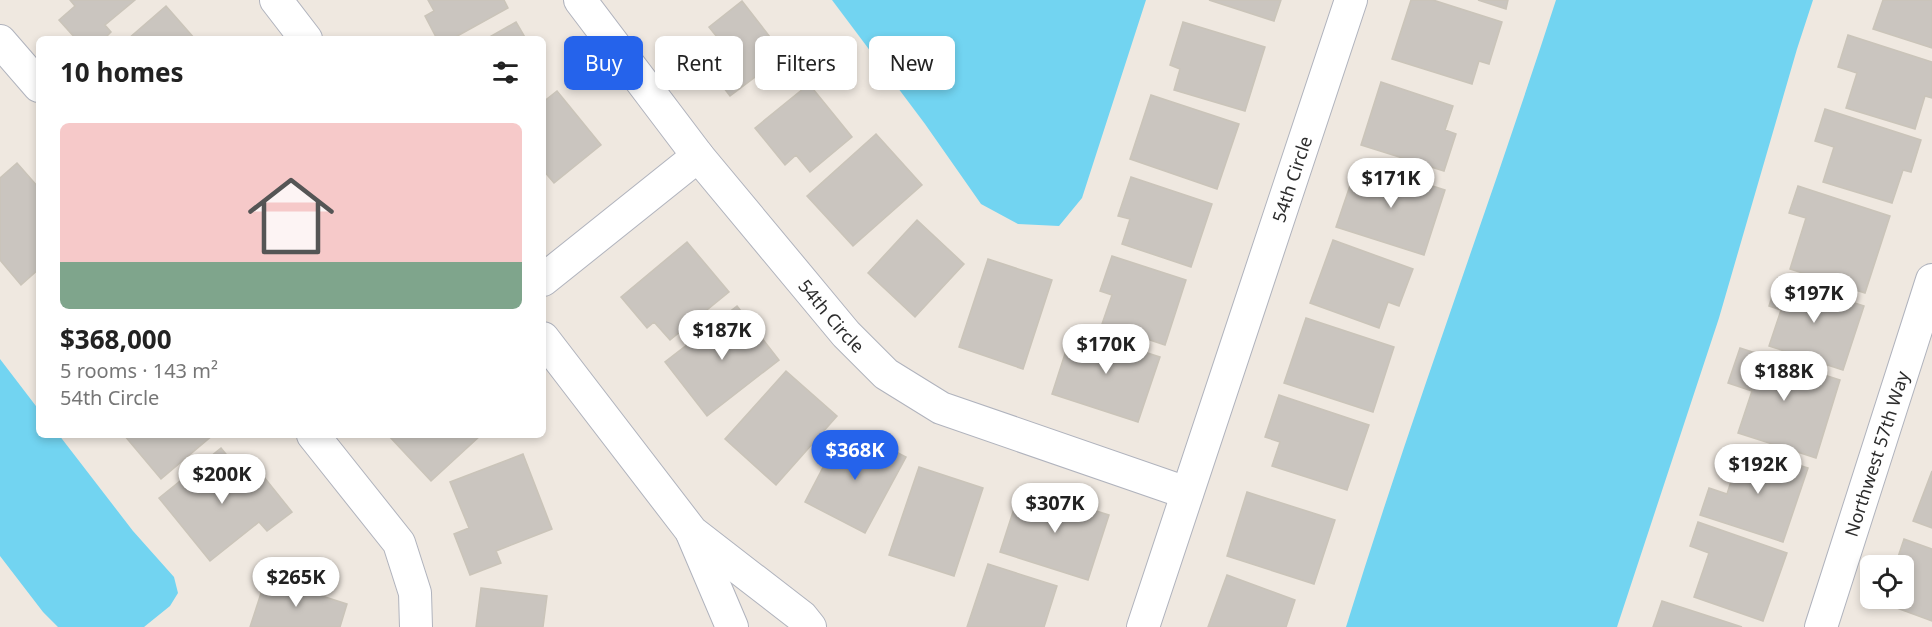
<!DOCTYPE html>
<html lang="en">
<head>
<meta charset="utf-8">
<style>
  :root { --surface:#fff; --page:#f6f6f6; --text:#222; --muted:#767676; --accent:#2563eb }
  body { margin:0; font-family:"Noto Sans",sans-serif; background:var(--page); color:var(--text); height:100vh; display:flex; flex-direction:column; font-size:22px; white-space:nowrap }
  * { box-sizing:border-box; margin:0 }
  p { font-size:20px; color:var(--muted) }
  .icon { flex:none; width:33px; height:33px; fill:none; stroke:currentColor; stroke-width:2; stroke-linecap:round; stroke-linejoin:round }
  .map { position:relative; flex:1; overflow:hidden }
  .details { position:absolute; left:36px; top:36px; width:510px; height:402px; display:flex; flex-direction:column; background:var(--surface); border-radius:9px; box-shadow:0 3px 9px #0003 }
  .details>* { flex:none }
  .guide { position:absolute; left:564px; top:36px; width:570px; height:54px; display:flex; gap:12px }
  .controls { position:absolute; left:1860px; top:555px; display:grid; gap:12px }
  .controls a { display:grid; place-items:center; width:54px; height:54px; border-radius:9px; background:var(--surface); box-shadow:0 3px 9px #0003; font-size:30px }
  .price { position:absolute; translate:-50% -51px; padding:0 14px; border-radius:21px; background:#fff; color:#222; font-size:20px; line-height:39px; filter:drop-shadow(0 2px 3px #0008) }
  .price::after { content:''; position:absolute; left:50%; top:36px; width:18px; height:14px; margin-left:-9px; background:inherit; clip-path:polygon(0 0,100% 0,50% 100%) }
  .price.current { background:var(--accent); color:#fff }
  ul { padding:0; list-style:none }
  li { display:grid; align-content:center; gap:12px; height:318px; padding:0 24px }
  li span { display:grid; place-items:center; height:186px; border-radius:9px; color:#555 }
  li>.icon { margin-inline-start:auto }
  span .icon { width:108px; height:108px; fill:#fffc; stroke-width:1 }
  li b { font-size:26px }
  h2 { display:flex; justify-content:space-between; align-items:center; height:72px; padding:0 24px; font-size:26px }
  .pill { padding:0 21px; border-radius:9px; background:var(--surface); box-shadow:0 3px 9px #0003; font-size:21px; line-height:54px }
  .pill.current { background:var(--accent); color:#fff }
  .map>svg:first-child { display:block }
</style>
</head>
<body>
<div class="map">
<svg width="1932" height="627" viewBox="0 0 1932 627">
  <rect width="100%" height="100%" fill="#efe8e0"/>
  <!-- water -->
  <path fill="#72d4f1" d="M832 0H1146L1082 198 1059 226 1018 224 981 204 925 124Z
    M1556 0H1813L1797 49 1719 318 1617 627H1346C1411 416 1488 210 1556 0Z
    M0 359 39 410V435H59L133 531 174 577 178 593 170 606 144 627H58L43 612 0 556Z"/>
  <!-- building -->
  <path fill="#cac5bf" stroke="#cac4b9" stroke-width="1.5" d="M70 0H135L105 25 111 32 104 39H76L59 20 75 6Z
    M428 0H504L508 8 452 39H437L425 16 434 11Z
    M1209 0H1281L1274 21Z
    M1411 0H1433L1502 22 1489 64 1479 61 1472 84 1392 59Z
    M1478 0H1508L1506 9Z
    M1883 0H1932V48L1873 29Z
    M742 1 784 55 730 96 697 53 717 37 709 27Z
    M166 6 195 39H128Z
    M516 22 526 39H486Z
    M1183 22 1265 47 1245 111 1174 90 1180 69 1170 65Z
    M1848 35 1932 62V98L1925 96 1915 129 1846 108 1857 73 1838 67Z
    M1381 82 1453 106 1445 130 1456 134 1444 171 1361 145Z
    M809 84 852 137 810 172 796 155 785 165 755 128Z
    M557 91 601 145 554 183 543 170V102Z
    M1151 95 1239 124 1217 189 1130 159Z
    M1825 109 1921 140 1911 172 1903 170 1892 203 1823 182 1834 147 1815 141Z
    M876 134 922 185 853 246 807 196Z
    M1358 162 1445 190 1424 255 1336 227Z
    M17 163 39 188V269L21 285 0 260V178Z
    M1131 177 1212 204 1191 267 1122 244 1130 219 1118 216Z
    M1798 186 1890 216 1865 293 1790 269 1806 218 1789 213Z
    M917 220 964 264 915 317 868 273Z
    M1333 240 1413 269 1399 306 1388 302 1379 328 1310 303Z
    M687 242 729 292 670 340 654 322 647 328 621 297Z
    M1112 256 1186 280 1165 345 1102 324 1112 295 1100 291Z
    M988 259 1052 280 1023 369 959 347Z
    M1778 278 1864 306 1843 370 1769 346 1781 310 1769 306Z
    M737 306 779 360 707 416 665 362Z
    M1306 318 1394 347 1373 412 1284 383Z
    M1073 329 1160 357 1138 422 1052 394Z
    M1740 348 1840 380 1816 458 1738 433 1752 391 1728 383Z
    M786 371 837 416 776 485 725 439Z
    M1279 395 1369 425 1347 490 1272 466 1280 442 1265 437Z
    M842 431 878 450 881 444 906 457 865 533 805 502Z
    M124 435H213L161 479Z
    M388 435H481L431 481Z
    M1742 447 1808 468 1783 542 1700 515 1709 488 1727 494Z
    M221 448 252 486 264 477 292 512 267 531 259 522 210 561 159 498Z
    M523 454 552 529 496 551 501 563 470 575 454 534 469 528 450 482Z
    M919 467 983 488 954 576 889 555Z
    M1932 471V528L1913 521Z
    M1021 487 1109 515 1088 580 1000 552Z
    M1247 492 1335 520 1314 584 1227 556Z
    M1698 522 1787 553 1763 621 1694 597 1709 553 1690 546Z
    M1904 539 1932 549V621L1886 604 1888 598H1904V566H1895Z
    M988 564 1057 586 1044 627H967Z
    M1227 575 1295 600 1286 627H1208Z
    M266 578 347 604 340 627H250Z
    M481 588 547 596 543 627H476Z
    M1662 601 1742 627H1653Z"/>
  <g fill="none" stroke-linecap="round" stroke-linejoin="round">
    <!-- street casing -->
    <g stroke="#b0b3bd" stroke-width="34">
      <g id="street">
        <path d="M276 0 306 39"/>
        <path id="s1" d="M580 0 698 156 846 334 886 374 941 408 1187 493"/>
        <path d="M0 41 39 86"/>
        <path d="M543 280 698 156"/>
        <path d="M543 338 692 532 802 617 810 627"/>
        <path d="M313 435 399 543 415 593 416 627"/>
        <path d="M692 533 732 627"/>
        <path id="s2" d="M1143 627 1351 0"/>
        <path id="s3" d="M1821 627 1932 280"/>
      </g>
    </g>
    <!-- street -->
    <use href="#street" stroke="#fff" stroke-width="32"/>
  </g>
  <g text-anchor="middle" dominant-baseline="central" stroke-width="4.5" stroke-linejoin="round" paint-order="stroke">
    <!-- street labels -->
    <g font-size="18" fill="#2d2d2d" stroke="#fff">
      <text stroke="none"><textPath href="#s2" startOffset="472">54th Circle</textPath></text>
      <text stroke="none"><textPath href="#s1" startOffset="404">54th Circle</textPath></text>
      <text stroke="none"><textPath href="#s3" startOffset="182">Northwest 57th Way</textPath></text>
    </g>
  </g>
</svg>
<div class="controls">
<a><svg class="icon" aria-label="locate" viewBox="0 0 24 24"><circle cx="12" cy="12" r="6"/><path d="M12 2v4M12 18v4M2 12h4M18 12h4"/></svg></a>
</div>
<b class="price" style="left:1391px;top:209px">$171K</b>
<b class="price" style="left:1814px;top:324px">$197K</b>
<b class="price" style="left:722px;top:361px">$187K</b>
<b class="price" style="left:1106px;top:375px">$170K</b>
<b class="price" style="left:1784px;top:402px">$188K</b>
<b class="price current" style="left:855px;top:481px">$368K</b>
<b class="price" style="left:1758px;top:495px">$192K</b>
<b class="price" style="left:222px;top:505px">$200K</b>
<b class="price" style="left:1055px;top:534px">$307K</b>
<b class="price" style="left:296px;top:608px">$265K</b>
<div class="guide">
<a class="pill current">Buy</a>
<a class="pill">Rent</a>
<a class="pill">Filters</a>
<a class="pill">New</a>
</div>
<section class="details">
<h2>10 homes<svg class="icon" aria-label="filters" viewBox="0 0 24 24"><path d="M4 7h16M4 17h16"/><circle cx="9" cy="7" r="2"/><circle cx="15" cy="17" r="2"/></svg></h2>
<ul>
<li><span style="background:linear-gradient(#f6c9c9 75%,#7fa58c 0)"><svg class="icon" aria-label="home" viewBox="0 0 24 24"><path d="M3 11l9-7 9 7M6 9v11h12V9"/></svg></span><div><b>$368,000</b><p>5 rooms · 143 m²</p><p>54th Circle</p></div></li>
</ul>
</section>
</div>
</body>
</html>
